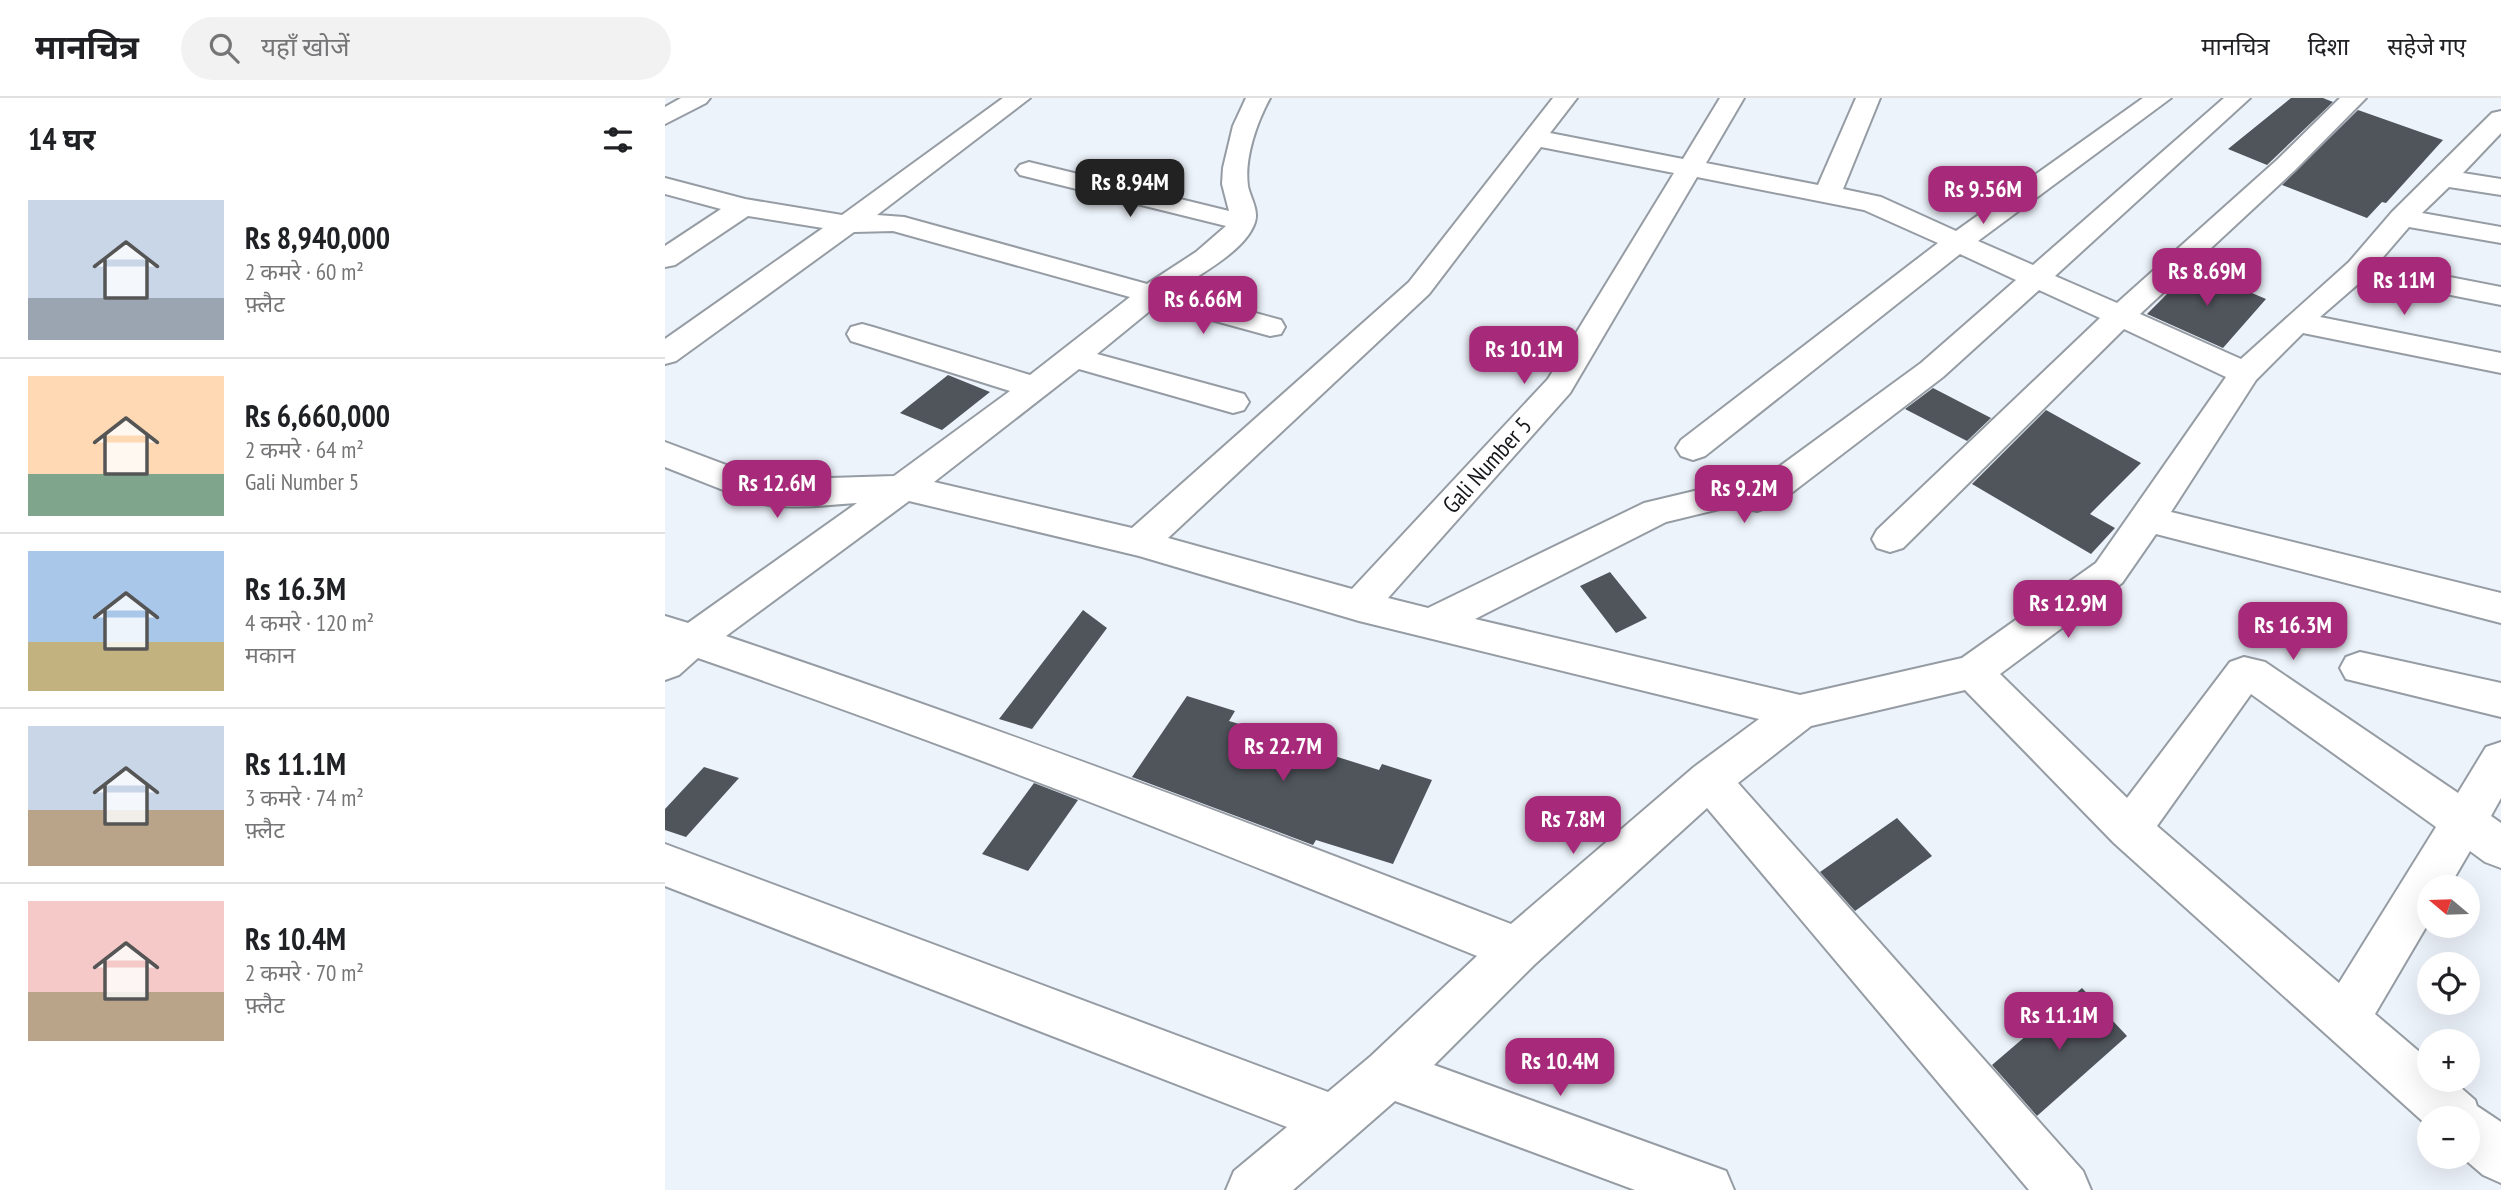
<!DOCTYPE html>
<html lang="hi">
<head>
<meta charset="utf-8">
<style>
  :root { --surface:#fff; --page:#f2f2f2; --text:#202124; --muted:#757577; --line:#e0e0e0; --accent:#a7297a }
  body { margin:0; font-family:"PT Sans Narrow","Noto Sans Devanagari",sans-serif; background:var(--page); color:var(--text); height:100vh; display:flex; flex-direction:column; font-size:26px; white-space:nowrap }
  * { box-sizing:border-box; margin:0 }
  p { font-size:23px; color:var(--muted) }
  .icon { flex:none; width:38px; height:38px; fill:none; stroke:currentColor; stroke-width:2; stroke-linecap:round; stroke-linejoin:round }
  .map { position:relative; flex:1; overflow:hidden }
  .drawer { display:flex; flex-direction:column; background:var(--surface); width:665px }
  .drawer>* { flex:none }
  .needle { width:46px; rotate:289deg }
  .tools { position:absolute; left:1752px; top:777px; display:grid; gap:14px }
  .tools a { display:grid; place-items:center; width:63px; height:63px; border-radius:50%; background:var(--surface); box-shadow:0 7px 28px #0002; font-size:35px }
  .price { position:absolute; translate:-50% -60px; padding:0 16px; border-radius:14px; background:var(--accent); color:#fff; font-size:23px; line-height:46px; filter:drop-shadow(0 2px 4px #0008) }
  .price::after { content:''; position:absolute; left:50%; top:42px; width:21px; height:16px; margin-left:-10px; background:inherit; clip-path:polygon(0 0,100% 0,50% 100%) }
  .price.active { background:#222; color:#fff }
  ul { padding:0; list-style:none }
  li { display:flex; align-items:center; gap:21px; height:175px; padding:0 28px }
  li+li { border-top:2px solid var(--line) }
  li span { display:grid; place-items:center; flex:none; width:196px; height:140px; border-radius:0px; color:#555 }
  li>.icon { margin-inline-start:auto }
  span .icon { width:84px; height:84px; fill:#fffc; stroke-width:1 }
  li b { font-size:30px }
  h2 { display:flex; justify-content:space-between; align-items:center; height:84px; padding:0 28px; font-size:30px }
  header { display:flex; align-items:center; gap:42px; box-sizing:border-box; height:98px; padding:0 35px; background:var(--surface); border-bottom:2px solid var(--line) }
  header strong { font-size:33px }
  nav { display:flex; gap:38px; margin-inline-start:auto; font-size:24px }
  .search { width:490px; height:63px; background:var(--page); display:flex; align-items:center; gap:18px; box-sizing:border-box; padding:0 24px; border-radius:38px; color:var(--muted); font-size:26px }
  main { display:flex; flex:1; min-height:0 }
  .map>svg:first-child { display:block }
</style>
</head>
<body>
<header>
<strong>मानचित्र</strong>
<div class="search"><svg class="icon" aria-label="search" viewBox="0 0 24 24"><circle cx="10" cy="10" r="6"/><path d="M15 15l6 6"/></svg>यहाँ खोजें</div>
<nav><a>मानचित्र</a><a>दिशा</a><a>सहेजे गए</a></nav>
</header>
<main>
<section class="drawer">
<h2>14 घर<svg class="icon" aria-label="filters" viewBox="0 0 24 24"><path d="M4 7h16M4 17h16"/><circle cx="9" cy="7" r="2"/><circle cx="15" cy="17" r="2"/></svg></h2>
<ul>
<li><span style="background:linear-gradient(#c9d6e8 70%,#9aa5b1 0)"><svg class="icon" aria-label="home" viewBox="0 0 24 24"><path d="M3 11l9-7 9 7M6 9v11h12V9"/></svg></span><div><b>Rs 8,940,000</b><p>2 कमरे · 60 m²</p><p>फ़्लैट</p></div></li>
<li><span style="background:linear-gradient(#ffd9b3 70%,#7fa58c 0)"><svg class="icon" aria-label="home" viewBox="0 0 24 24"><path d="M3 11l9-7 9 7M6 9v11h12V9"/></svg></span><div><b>Rs 6,660,000</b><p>2 कमरे · 64 m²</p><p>Gali Number 5</p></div></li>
<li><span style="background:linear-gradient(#a9c7e8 65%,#c2b280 0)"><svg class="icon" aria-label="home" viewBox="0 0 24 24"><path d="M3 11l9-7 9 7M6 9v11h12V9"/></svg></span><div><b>Rs 16.3M</b><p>4 कमरे · 120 m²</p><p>मकान</p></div></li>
<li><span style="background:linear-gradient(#c9d6e8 60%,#b9a48a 0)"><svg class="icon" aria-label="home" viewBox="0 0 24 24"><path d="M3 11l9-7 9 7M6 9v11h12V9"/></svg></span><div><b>Rs 11.1M</b><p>3 कमरे · 74 m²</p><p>फ़्लैट</p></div></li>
<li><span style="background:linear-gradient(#f6c9c9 65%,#b9a48a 0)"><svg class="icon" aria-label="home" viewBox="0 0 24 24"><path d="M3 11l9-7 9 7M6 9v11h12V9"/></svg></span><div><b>Rs 10.4M</b><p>2 कमरे · 70 m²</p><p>फ़्लैट</p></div></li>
</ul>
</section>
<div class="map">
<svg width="1836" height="1092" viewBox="0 0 1836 1092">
  <rect width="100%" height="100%" fill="#edf3fb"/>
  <!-- building -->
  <path fill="#50555c" d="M1626 0H1658L1668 4 1602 67 1563 51Z
    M1693 12 1778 42 1721 105 1717 104 1702 120 1617 87Z
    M1528 170 1601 201 1558 250 1482 216Z
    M283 277 325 294 277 332 235 315Z
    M1268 290 1326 320 1302 343 1240 311Z
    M1381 312 1476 365 1425 416 1450 430 1426 456 1307 386Z
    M945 474 982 520 951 535 915 488Z
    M418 512 442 530 367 631 334 621Z
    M522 598 570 613 564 623 645 647 644 650 714 672 717 666 767 682 728 766 651 742 648 747 467 679Z
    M39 669 74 680 21 739 0 732V711Z
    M369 685 413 702 363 773 317 756Z
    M1232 720 1267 758 1190 813 1155 774Z
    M1417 890 1462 938 1372 1018 1327 967Z"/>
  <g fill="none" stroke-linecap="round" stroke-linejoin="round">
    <!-- minor casing -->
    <g stroke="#969ca3" stroke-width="4">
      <path id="minor" d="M16 0H45L41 5 0 26V9Z
        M338 0H365L212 117 239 119 482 186 531 154 561 128 355 77 351 72 355 67 364 64 564 113 557 86 558 70 568 28 581 0H605C592 24 579 60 583 88 585 99 594 112 590 124 581 153 533 177 510 193L616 222 620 229 616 236 605 238 492 207 432 256 579 296 584 304 579 312 568 315 414 271 269 384 467 430 744 184 888 0H912L885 35 1018 61 1055 0H1079L1041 65 1153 87 1191 0H1215L1178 91 1216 99 1291 133 1478 0H1506L1313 143 1368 167 1559 0H1585L1390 178 1452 205 1612 62 1675 0H1701L1630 72 1475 216 1576 261 1684 164 1727 114 1827 15 1836 13V35L1798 75 1836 81V97L1784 89 1757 115 1836 129V145L1744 129 1713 165 1836 189V207L1700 180 1655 219 1836 255V275L1638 235 1591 282 1506 414 1836 495V525L1491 436 1457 485 1335 576 1462 700 1565 564 1579 559 1600 564 1793 695 1821 649 1836 644V700L1826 718 1836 725V770L1820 764 1805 753 1784 789H1764V824L1710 916 1764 962V982H1787L1810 1002 1812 1008 1836 1024V1085L1818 1077 1797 1059H1802V1020H1764V1029L1449 745 1300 592 1146 628 1073 685 1418 1073 1426 1092H1364L1042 710 869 867 769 967 1061 1073 1069 1092H970L730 1003 628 1092H561L569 1073 622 1029 0 788V746L663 994 706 958 812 858C554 753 296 651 33 560L14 577 0 582V518L23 525 192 405C158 407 119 413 86 403L0 369V344L101 382 229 378 345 293 186 243 182 236 186 229 197 226 208 229 365 277 465 199 228 133 189 134 11 263 0 266V241L158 130 83 118 10 167 0 169V148L56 111 0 96V80L80 101 177 117ZM876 49 1009 75 883 281 687 491 503 440 764 196ZM1032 79 1199 112 1273 145 1016 342 1011 350 1016 358 1028 362 1040 358 1295 156 1351 182 1256 265 1089 387 1067 384 979 405 763 510 723 500 905 295ZM1374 192 1435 220 1212 432 1207 441 1212 450 1225 454 1238 450 1459 231 1561 279 1431 465 1297 560 1135 597 810 521 1001 424 1067 408 1092 413 1112 406 1278 279ZM244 403 474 458 694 523 1094 621 1029 669 846 826C586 725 326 627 61 538ZM1586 596 1771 729 1674 885 1492 728Z
        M1695 554 1836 585V619L1681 581 1675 570 1681 559Z"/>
    </g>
    <!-- minor -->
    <use href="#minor" fill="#fff" fill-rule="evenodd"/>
  </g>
  <g text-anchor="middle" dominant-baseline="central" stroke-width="7" stroke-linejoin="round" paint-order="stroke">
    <!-- street labels -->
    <g font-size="24" fill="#15171a" stroke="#fff">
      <text transform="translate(822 367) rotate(-48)">Gali Number 5</text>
    </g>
  </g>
</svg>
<div class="tools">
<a><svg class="needle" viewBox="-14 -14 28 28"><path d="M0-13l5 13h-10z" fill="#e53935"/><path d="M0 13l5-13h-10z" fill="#757577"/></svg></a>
<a><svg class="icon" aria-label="locate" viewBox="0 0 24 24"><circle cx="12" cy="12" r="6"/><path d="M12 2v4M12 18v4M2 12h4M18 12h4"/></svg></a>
<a>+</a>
<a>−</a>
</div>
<b class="price active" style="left:465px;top:121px">Rs 8.94M</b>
<b class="price" style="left:1318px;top:128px">Rs 9.56M</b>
<b class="price" style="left:1542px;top:210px">Rs 8.69M</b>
<b class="price" style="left:1739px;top:219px">Rs 11M</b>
<b class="price" style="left:538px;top:238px">Rs 6.66M</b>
<b class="price" style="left:859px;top:288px">Rs 10.1M</b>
<b class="price" style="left:112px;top:422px">Rs 12.6M</b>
<b class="price" style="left:1079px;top:427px">Rs 9.2M</b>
<b class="price" style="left:1403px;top:542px">Rs 12.9M</b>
<b class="price" style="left:1628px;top:564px">Rs 16.3M</b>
<b class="price" style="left:618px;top:685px">Rs 22.7M</b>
<b class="price" style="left:908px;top:758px">Rs 7.8M</b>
<b class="price" style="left:1394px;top:954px">Rs 11.1M</b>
<b class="price" style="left:895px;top:1000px">Rs 10.4M</b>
</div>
</main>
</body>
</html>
